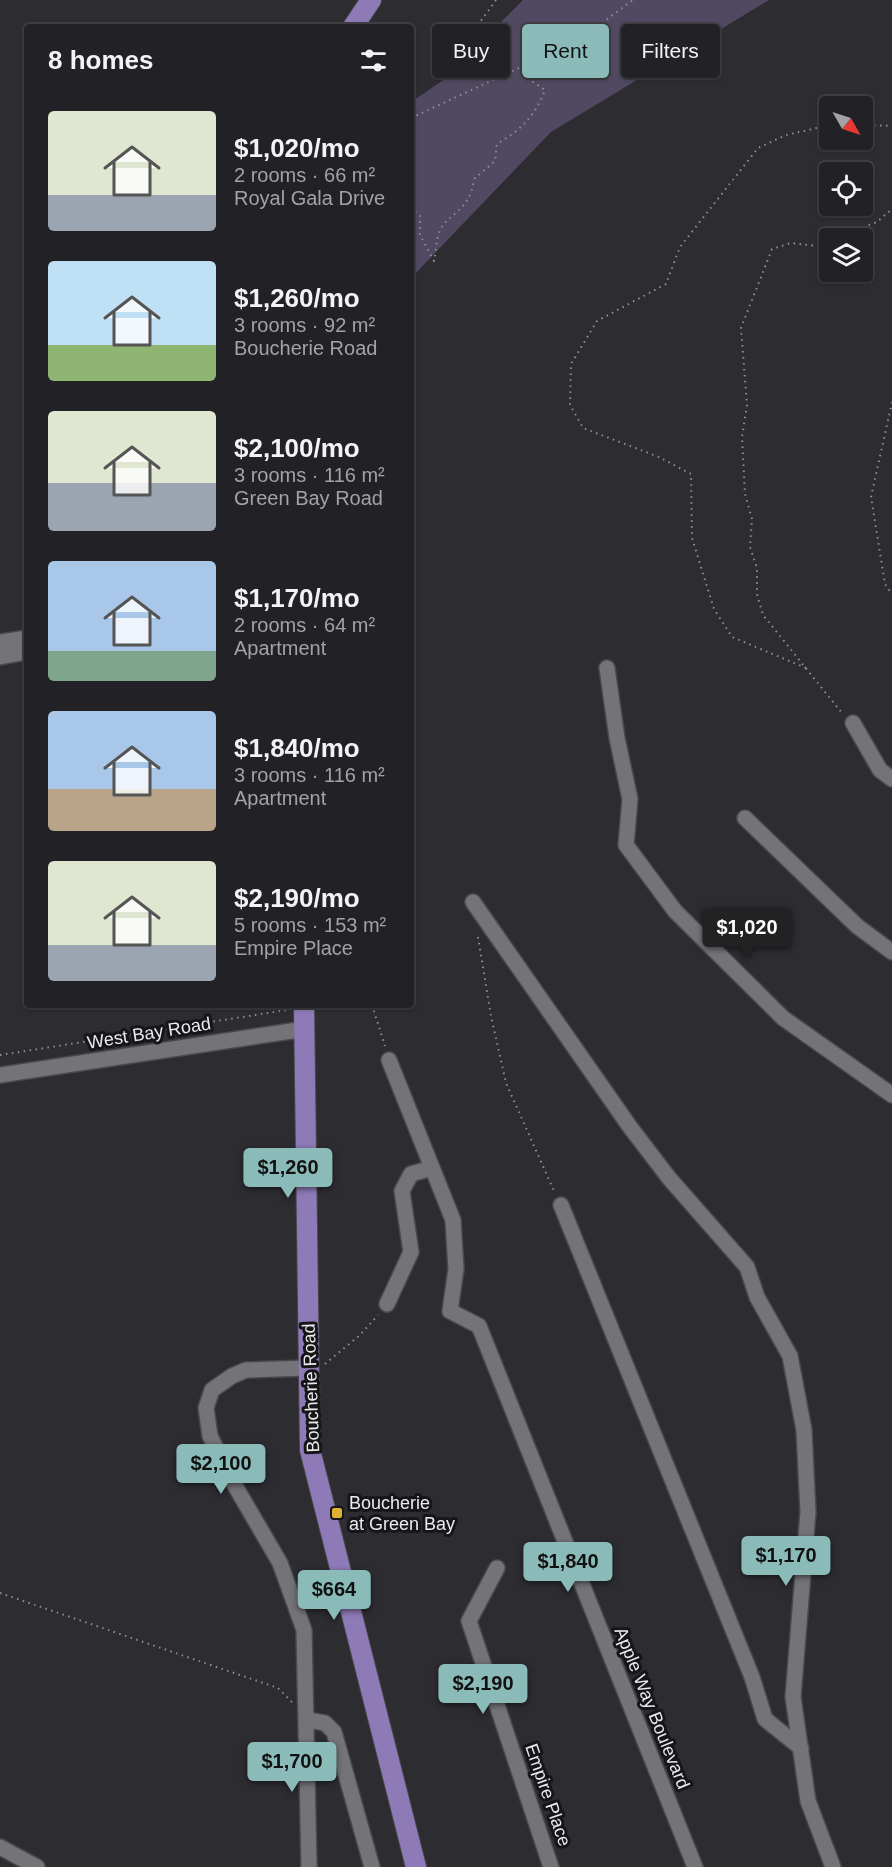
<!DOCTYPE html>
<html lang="en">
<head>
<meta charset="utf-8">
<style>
  :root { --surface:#222125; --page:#2e2e32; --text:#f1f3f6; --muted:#a2a3a7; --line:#3f3e42; --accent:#8bbbb9 }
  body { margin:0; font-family:Helvetica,sans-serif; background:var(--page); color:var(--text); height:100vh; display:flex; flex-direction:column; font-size:22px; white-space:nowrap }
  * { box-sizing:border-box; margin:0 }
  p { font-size:20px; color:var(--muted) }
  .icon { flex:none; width:33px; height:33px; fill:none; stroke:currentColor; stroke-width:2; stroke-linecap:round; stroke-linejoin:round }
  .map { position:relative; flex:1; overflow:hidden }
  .panel { position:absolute; left:24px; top:24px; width:390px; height:984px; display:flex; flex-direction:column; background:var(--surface); border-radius:6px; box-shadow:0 2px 4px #0004,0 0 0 2px var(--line) }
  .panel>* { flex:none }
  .banner { position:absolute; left:432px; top:24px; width:369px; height:54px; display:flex; gap:12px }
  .needle { width:39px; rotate:129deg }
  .tools { position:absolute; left:819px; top:96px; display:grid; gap:12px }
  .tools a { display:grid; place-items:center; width:54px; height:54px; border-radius:6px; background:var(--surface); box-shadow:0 2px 4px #0004,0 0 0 2px var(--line); font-size:30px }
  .price { position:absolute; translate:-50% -51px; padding:0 14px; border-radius:6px; background:var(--accent); color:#111; font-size:20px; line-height:39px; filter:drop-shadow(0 2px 3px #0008) }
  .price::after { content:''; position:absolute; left:50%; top:36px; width:18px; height:14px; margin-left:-9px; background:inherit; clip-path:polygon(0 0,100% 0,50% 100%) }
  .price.selected { background:#222; color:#fff }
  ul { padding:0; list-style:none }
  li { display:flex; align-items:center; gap:18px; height:150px; padding:0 24px }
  li span { display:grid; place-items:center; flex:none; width:168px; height:120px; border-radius:6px; color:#555 }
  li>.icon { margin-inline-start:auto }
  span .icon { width:72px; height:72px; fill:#fffc; stroke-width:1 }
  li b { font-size:26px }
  h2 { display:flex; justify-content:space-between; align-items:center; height:72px; padding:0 24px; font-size:26px }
  .tag { padding:0 21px; border-radius:6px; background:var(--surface); box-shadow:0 2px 4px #0004,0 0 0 2px var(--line); font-size:21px; line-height:54px }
  .tag.selected { background:var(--accent); color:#111 }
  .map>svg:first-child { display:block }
</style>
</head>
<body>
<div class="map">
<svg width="892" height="1867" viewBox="0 0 892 1867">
  <rect width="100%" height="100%" fill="#2d2c31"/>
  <!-- green -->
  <path fill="#504961" d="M523 0H769L551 132 411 278V102L442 81Z"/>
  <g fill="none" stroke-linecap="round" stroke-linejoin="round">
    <!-- minor casing -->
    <g stroke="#49484c" stroke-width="18">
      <path id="minor" d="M0 642 27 638
        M0 657 27 652
        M607 668 617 738 630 799 626 845 675 911 783 1018 892 1095
        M853 723 880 770 892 779
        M745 818 857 926 892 952
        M473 902 630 1127 669 1178 747 1267 757 1297 790 1356 804 1430 808 1512 793 1697 808 1801 833 1867
        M389 1060 453 1220 456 1269 450 1311 479 1326 695 1867
        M0 1075 305 1029
        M561 1205 752 1677 765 1719 801 1748
        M387 1304 411 1252 402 1191 411 1174 432 1168
        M497 1568 469 1621 551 1867
        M308 1720 325 1723 334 1732 372 1867
        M0 1847 37 1867
        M309 1867 304 1630 280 1563 234 1484 210 1436 206 1408 212 1390 232 1376 246 1370 309 1368"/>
    </g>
    <!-- major casing -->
    <g stroke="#49484c" stroke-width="22">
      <path id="major" d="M353 27 371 0
        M304 1005 310 1450 416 1867"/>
    </g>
    <!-- path -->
    <path stroke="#908f93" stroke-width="2" stroke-dasharray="1.5 4.5" stroke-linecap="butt" d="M496 0 449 65 511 72 594 29 633 0
      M411 118 508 73
      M862 125 892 126
      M411 207 420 216V235L434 261C436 252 436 241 439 233 446 213 470 213 474 179L495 161 497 144C521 130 535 116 545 90L533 82 529 63
      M835 238 877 222 892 209
      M830 241 817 246 791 243 772 249 741 328 747 405 742 437 745 494 752 519 750 547 757 568V594L763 615 842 713
      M892 402 871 497 885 584 892 594
      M806 668 732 637 714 609 692 538 691 474 659 457 583 428 570 405 571 364 597 321 666 284 680 247 758 148 786 135 830 125
      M478 937 491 1016 506 1083 554 1191
      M372 1005 385 1046
      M0 1055 287 1010
      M325 1364 360 1335 378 1315
      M0 1593 278 1688 292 1702"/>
    <!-- minor -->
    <use href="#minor" stroke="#747378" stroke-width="15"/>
    <!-- major -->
    <use href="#major" stroke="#8f7ab8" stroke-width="20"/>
  </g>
  <!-- markers -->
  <rect fill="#deb133" stroke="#161517" stroke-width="2" x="331" y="1507" width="12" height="12" rx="3"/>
  <g text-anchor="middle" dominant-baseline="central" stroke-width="6" stroke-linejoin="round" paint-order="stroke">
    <!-- street labels -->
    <g font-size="18" fill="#ebeaed" stroke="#161517">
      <text transform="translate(149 1033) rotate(-9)">West Bay Road</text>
      <text transform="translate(311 1388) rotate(-92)">Boucherie Road</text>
      <text transform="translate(652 1708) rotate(68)">Apple Way Boulevard</text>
      <text transform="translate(548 1795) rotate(71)">Empire Place</text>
    </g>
    <!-- poi labels -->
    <g font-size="18" fill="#ebeaed" stroke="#161517" text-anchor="start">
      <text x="349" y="1503">Boucherie<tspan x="349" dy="21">at Green Bay</tspan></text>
    </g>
  </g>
</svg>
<div class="tools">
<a><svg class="needle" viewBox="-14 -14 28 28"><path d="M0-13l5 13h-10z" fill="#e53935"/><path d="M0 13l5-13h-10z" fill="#a2a3a7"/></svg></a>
<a><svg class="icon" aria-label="locate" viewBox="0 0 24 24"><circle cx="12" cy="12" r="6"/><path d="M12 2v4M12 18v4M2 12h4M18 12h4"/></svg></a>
<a><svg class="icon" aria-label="layers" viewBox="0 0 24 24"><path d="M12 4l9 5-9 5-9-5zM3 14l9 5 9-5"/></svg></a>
</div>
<b class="price selected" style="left:747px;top:959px">$1,020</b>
<b class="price" style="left:288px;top:1199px">$1,260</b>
<b class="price" style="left:221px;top:1495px">$2,100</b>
<b class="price" style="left:786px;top:1587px">$1,170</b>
<b class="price" style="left:568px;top:1593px">$1,840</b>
<b class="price" style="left:334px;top:1621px">$664</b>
<b class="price" style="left:483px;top:1715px">$2,190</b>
<b class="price" style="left:292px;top:1793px">$1,700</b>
<div class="banner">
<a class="tag">Buy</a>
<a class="tag selected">Rent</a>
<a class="tag">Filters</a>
</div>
<section class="panel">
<h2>8 homes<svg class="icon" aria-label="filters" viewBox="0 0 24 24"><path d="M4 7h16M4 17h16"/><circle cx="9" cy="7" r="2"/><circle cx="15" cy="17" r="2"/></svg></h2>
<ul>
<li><span style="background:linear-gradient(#dfe7d0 70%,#9aa5b1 0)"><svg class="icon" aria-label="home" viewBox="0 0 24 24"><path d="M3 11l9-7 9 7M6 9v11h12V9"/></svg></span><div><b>$1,020/mo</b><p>2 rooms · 66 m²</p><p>Royal Gala Drive</p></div></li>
<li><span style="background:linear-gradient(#bfe0f5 70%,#8fb573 0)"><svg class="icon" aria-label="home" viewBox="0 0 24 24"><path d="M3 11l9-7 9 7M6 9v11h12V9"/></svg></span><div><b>$1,260/mo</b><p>3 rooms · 92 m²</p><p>Boucherie Road</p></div></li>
<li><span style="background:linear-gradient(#dfe7d0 60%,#9aa5b1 0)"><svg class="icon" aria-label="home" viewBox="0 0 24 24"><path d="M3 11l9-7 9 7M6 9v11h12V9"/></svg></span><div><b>$2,100/mo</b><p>3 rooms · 116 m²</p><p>Green Bay Road</p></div></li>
<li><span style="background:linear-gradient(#a9c7e8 75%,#7fa58c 0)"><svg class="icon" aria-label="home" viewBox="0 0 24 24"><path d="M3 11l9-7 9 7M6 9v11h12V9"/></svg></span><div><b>$1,170/mo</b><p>2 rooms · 64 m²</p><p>Apartment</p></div></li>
<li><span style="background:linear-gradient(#a9c7e8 65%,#b9a48a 0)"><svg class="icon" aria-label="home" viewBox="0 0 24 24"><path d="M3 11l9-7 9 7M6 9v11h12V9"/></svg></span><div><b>$1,840/mo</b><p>3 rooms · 116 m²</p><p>Apartment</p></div></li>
<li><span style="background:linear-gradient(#dfe7d0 70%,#9aa5b1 0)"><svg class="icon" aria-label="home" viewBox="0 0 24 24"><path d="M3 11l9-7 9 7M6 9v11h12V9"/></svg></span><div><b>$2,190/mo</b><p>5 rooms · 153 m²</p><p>Empire Place</p></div></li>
</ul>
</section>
</div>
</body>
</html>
